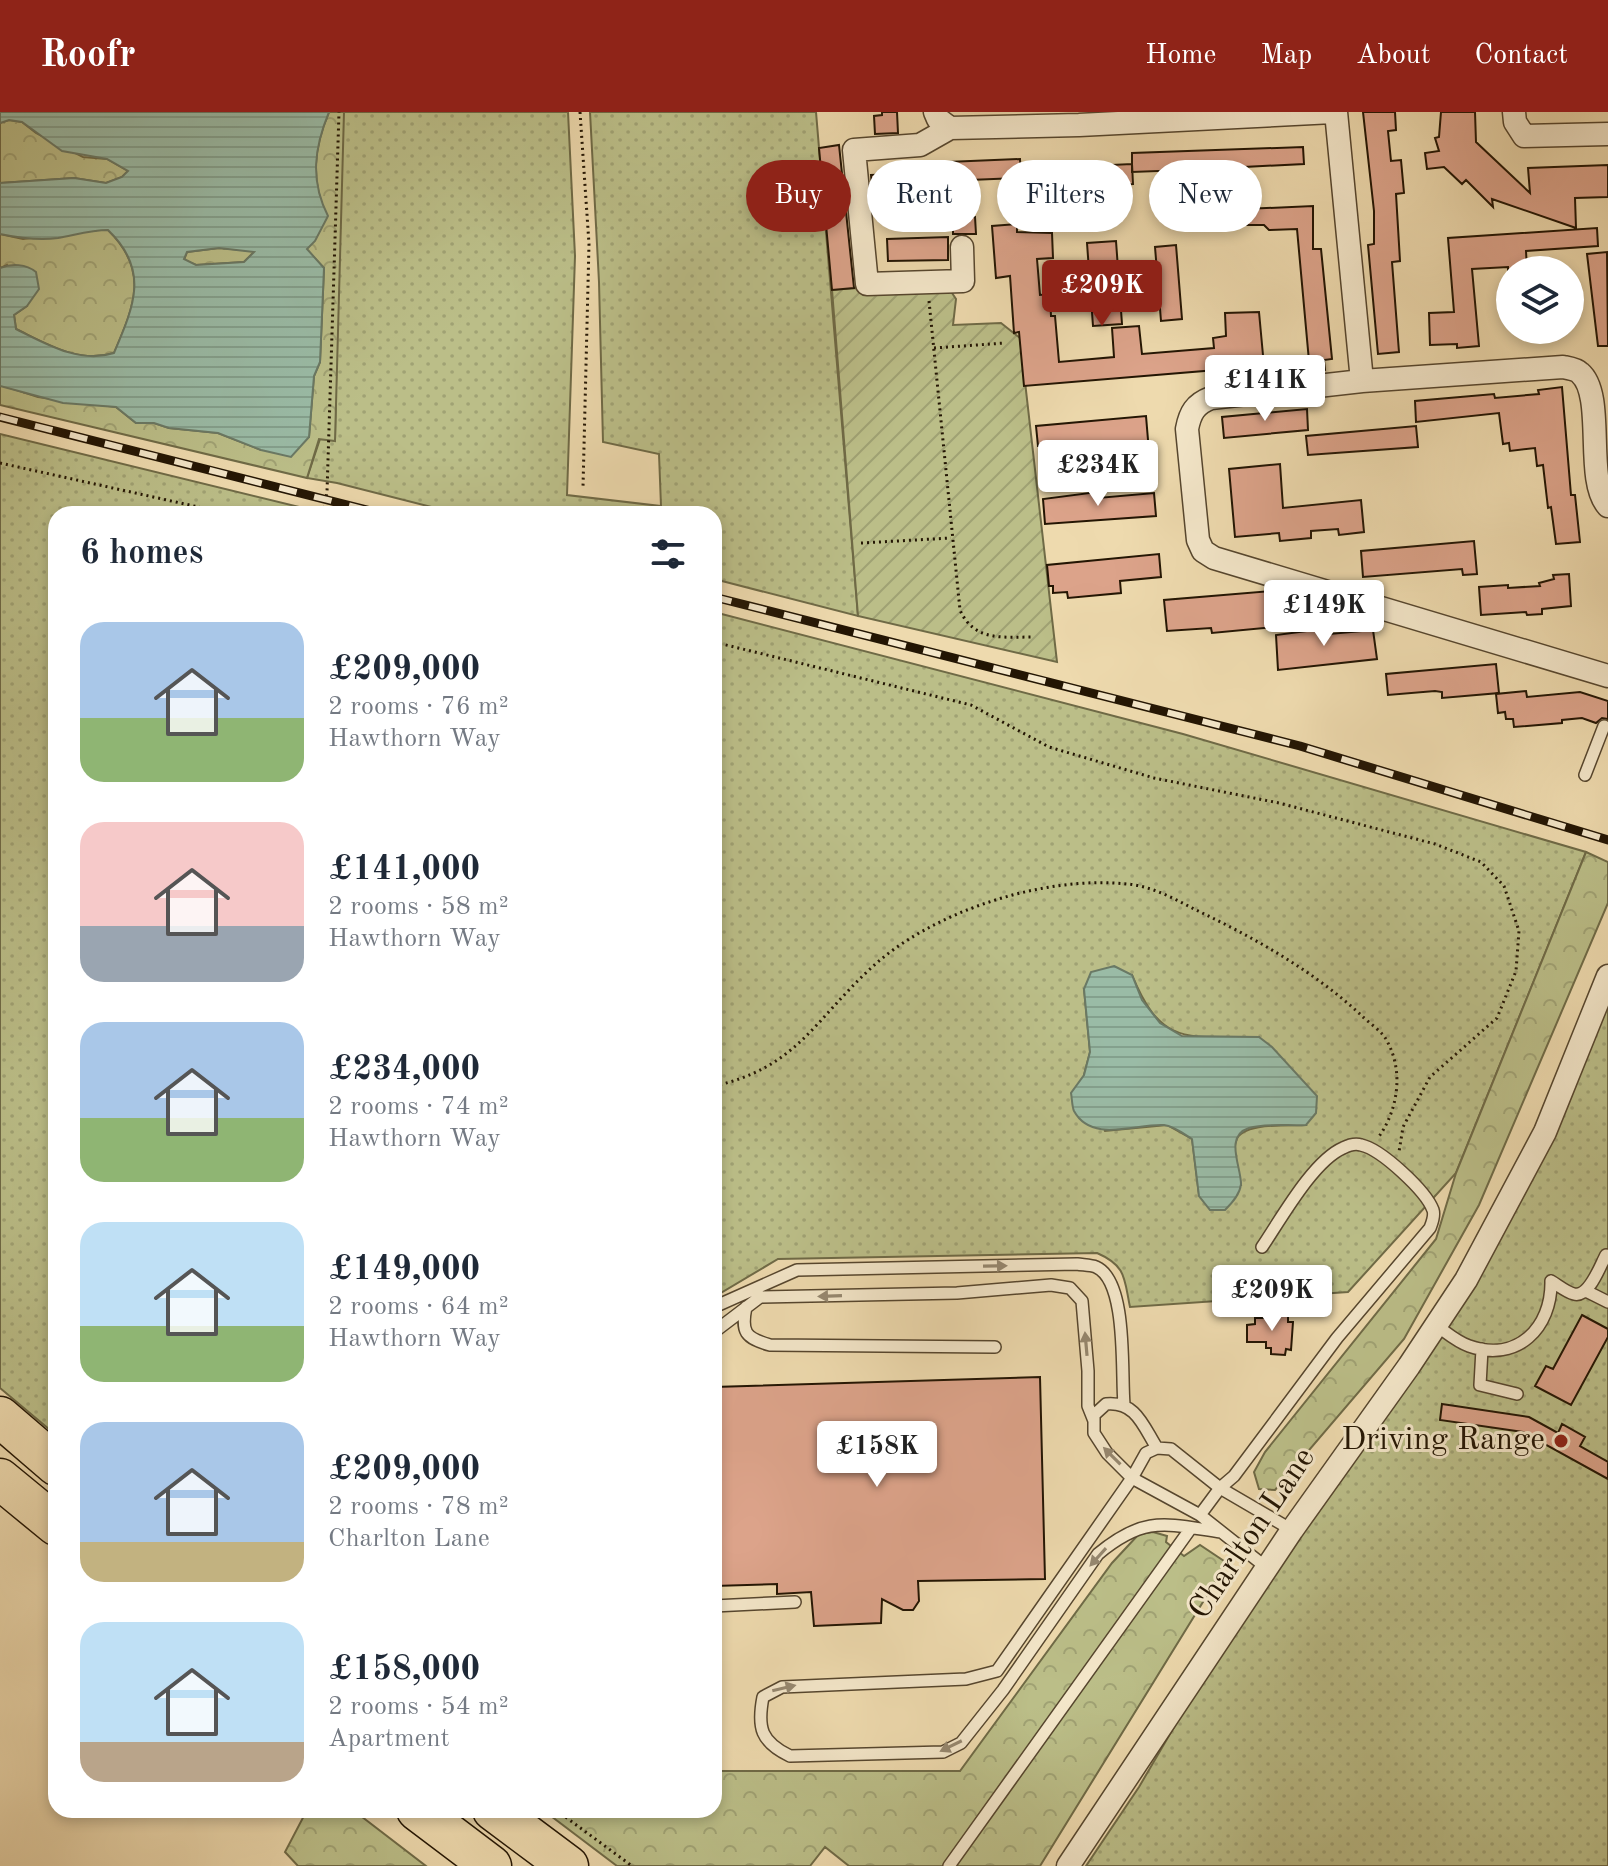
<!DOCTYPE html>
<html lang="en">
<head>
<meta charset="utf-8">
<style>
  :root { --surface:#fff; --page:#f2f2f3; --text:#1f2937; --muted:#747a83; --accent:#8f2418 }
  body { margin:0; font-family:"Old Standard TT",serif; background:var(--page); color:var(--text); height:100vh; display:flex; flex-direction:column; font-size:30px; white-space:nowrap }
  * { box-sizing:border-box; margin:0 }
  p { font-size:26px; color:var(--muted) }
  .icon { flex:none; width:44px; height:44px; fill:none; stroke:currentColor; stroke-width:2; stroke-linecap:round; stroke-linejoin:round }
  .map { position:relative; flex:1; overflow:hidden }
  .drawer { position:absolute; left:48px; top:394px; width:674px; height:1312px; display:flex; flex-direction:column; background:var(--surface); border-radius:24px; box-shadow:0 4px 12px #0003 }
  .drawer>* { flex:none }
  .hud { position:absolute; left:746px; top:48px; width:742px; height:72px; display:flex; gap:16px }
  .buttons { position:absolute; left:1496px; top:144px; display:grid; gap:16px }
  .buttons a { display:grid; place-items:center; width:88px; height:88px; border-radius:50%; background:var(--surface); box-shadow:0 4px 12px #0003; font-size:40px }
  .price { position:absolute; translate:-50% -68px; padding:0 18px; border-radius:8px; background:#fff; color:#222; font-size:26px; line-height:52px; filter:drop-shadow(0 2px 4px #0008) }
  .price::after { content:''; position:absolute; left:50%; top:48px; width:24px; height:18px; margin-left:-12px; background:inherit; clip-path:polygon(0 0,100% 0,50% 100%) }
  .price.on { background:var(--accent); color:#fff }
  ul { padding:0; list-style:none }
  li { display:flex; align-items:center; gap:24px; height:200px; padding:0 32px }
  li span { display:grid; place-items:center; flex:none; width:224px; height:160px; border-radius:24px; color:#555 }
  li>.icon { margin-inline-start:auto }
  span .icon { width:96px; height:96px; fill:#fffc; stroke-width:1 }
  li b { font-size:34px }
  h2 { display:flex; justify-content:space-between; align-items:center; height:96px; padding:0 32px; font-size:34px }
  .pill { padding:0 28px; border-radius:36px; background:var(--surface); box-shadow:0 4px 12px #0003; font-size:28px; line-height:72px }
  .pill.on { background:var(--accent); color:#fff }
  header { display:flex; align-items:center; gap:48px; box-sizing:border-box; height:112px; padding:0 40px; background:var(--accent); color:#fff }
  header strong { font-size:38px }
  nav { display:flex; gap:44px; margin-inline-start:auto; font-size:28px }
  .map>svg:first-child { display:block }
</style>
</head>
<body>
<header>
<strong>Roofr</strong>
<nav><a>Home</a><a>Map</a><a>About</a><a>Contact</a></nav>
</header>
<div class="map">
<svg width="1608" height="1754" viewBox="0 0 1608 1754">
  <defs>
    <pattern id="grass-dots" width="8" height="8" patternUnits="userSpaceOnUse" patternTransform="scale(2)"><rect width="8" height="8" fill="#bbbe88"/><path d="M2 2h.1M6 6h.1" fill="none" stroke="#a0a274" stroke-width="1.8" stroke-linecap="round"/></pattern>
    <pattern id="forest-crowns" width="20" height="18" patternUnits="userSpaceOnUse" patternTransform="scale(2)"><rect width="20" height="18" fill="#bbbe88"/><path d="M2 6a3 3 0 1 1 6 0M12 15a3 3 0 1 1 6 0" fill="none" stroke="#a0a274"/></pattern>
    <pattern id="garden-furrows" width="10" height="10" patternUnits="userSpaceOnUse" patternTransform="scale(2)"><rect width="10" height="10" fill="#bbbe88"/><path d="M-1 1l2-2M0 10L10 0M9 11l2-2" fill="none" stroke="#a0a274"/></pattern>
    <pattern id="water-rules" width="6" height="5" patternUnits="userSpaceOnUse" patternTransform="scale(2)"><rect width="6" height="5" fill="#9abba6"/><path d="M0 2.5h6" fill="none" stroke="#84a08d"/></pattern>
  </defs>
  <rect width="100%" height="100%" fill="#eedaae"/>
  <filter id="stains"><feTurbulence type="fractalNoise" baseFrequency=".0025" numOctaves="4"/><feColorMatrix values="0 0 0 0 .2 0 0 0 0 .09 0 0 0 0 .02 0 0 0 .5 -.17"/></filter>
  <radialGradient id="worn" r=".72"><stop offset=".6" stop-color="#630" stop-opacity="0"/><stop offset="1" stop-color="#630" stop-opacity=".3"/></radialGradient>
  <!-- grass -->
  <path fill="url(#grass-dots)" stroke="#6f6a46" stroke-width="2" fill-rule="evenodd" d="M341 0H568L575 144 567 383 661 394 659 342 603 330 599 170 590 0H816L858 504 714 467V402H459L337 371 307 366 320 327 335 328Z
    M0 322 328 402H56V1323L0 1276Z
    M714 500 1183 622 1586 740 1456 1061 1348 1180 1130 1195C1124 1167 1127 1154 1097 1141L778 1147 714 1185ZM1132 863C1162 937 1190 924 1259 925L1306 1013C1289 1014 1241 1010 1236 1029 1232 1041 1239 1061 1241 1073L1199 1083 1192 1027 1167 1013 1105 1019 1084 963 1090 940 1084 877Z
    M1608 864V1754H1086L1139 1675 1267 1456 1466 1168Z"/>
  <!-- forest -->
  <path fill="url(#forest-crowns)" stroke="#6f6a46" stroke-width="2" d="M329 0H344L335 329 319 327 307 366 0 293V274H4L38 285 116 295 136 311H154L169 316 218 321 261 338 309 325 314 264 320 250 324 156 306 137 327 104C310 69 314 35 329 0Z
    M9 8 22 10 36 21 83 45 107 47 128 59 122 65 106 71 74 66 0 71V11Z
    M96 118H108C150 159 134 194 114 241 79 252 47 232 16 217L14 203 27 194 7 153 0 156V122L23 127Z
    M219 136 255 139 244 150 196 153 184 148 187 140Z
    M1586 740 1608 750V791L1479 1093 1404 1227 1275 1378 1259 1377 1254 1360 1265 1340 1436 1127 1456 1061Z
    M1153 1420 1167 1424 1166 1430 1184 1444 1200 1433 1227 1451 1040 1754H849L825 1735 810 1754H617L543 1698H714V1659H960L1112 1451 1139 1422Z
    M307 1698H353L426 1754H298L285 1740Z"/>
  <!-- garden -->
  <path fill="url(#garden-furrows)" stroke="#6f6a46" stroke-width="2" d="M854 176 950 178 956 187 953 213 1001 211 1020 226 1057 550 858 504 832 178Z"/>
  <!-- water -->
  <path fill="url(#water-rules)" stroke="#6a7965" stroke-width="2" fill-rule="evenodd" d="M0 0H329C314 36 310 69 328 104L315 129 307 137 324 156 320 250 314 264 309 325 291 345 261 338 218 321 169 316 154 311H136L116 295 63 291 0 274V156C12 151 26 152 36 160L39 177 27 194 14 203 16 217C46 232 80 252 114 241 134 194 150 158 108 118 91 118 75 123 58 126 38 129 19 126 0 122V71L74 66 106 71 122 65 128 59 107 47 62 39 22 10 9 8 0 11ZM219 136 254 140 244 150 196 153 184 147 187 140Z
    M1114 854 1132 863 1142 888 1160 911 1182 924 1259 925 1272 935 1317 984 1316 1001 1306 1013C1289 1014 1266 1011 1249 1016 1224 1024 1241 1054 1241 1072 1240 1082 1233 1090 1225 1098H1210L1199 1084 1192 1027C1184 1022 1174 1014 1164 1013 1137 1011 1092 1032 1074 999 1072 995 1072 986 1071 981L1084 963 1090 940 1084 877 1091 860Z"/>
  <!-- building -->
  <path fill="#dca38a" stroke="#231503" stroke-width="2" d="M882 0H897L898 21 875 22 874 4 882 3Z
    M1363 0H1395L1396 18 1388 19 1391 49 1401 48 1404 81 1396 82 1400 149 1392 150 1399 240 1378 242 1368 133 1374 132V99Z
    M1441 0H1475L1476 30 1530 81 1528 56 1608 53V85L1575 86 1576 116 1492 87 1493 95 1466 68 1462 72 1444 55 1427 57 1425 41 1439 39 1435 26 1439 25Z
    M839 33 854 176 832 178 819 36Z
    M1303 35 1304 52 1244 55V63L1214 64V67L1184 68V58L1132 60V41Z
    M1020 47 1021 66 921 70V79L904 80 895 94 884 84 873 85 871 63 900 62V52Z
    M1132 52 1133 72 1090 74 1091 81 1027 85 1026 57Z
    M1313 94V137H1321L1332 247 1324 248 1325 258 1310 260 1297 117 1269 118 1264 113H1245V97Z
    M953 105H975L976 122H953Z
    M1017 112V120L1052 121 1053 146 1037 147 1040 183 1050 182 1051 204H1055L1059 250 1114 245 1112 216 1139 214 1142 242 1214 236 1213 226 1226 224 1225 201 1259 200 1264 254 1024 274 1019 220 1014 221 1010 164 996 166 992 114Z
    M1597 116 1598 134 1526 139 1527 158H1508V155L1472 157 1479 234 1457 236V232L1430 233 1429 201 1454 200 1448 126Z
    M948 125V148L888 149 887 127Z
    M1116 129 1122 212 1093 214 1087 131Z
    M1176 133 1182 207 1161 209 1155 135Z
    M1607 140 1608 234H1598L1587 142Z
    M1562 275 1571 383H1575L1580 430 1556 432 1551 395 1548 396 1543 353 1537 354 1535 336 1510 339 1509 331 1503 332 1499 301 1416 310 1415 289 1494 282 1495 286 1539 282 1538 278Z
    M1307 297 1308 318 1224 326 1222 305Z
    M1146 304 1148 328 1145 332 1070 338 1069 331 1038 334 1036 314Z
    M1416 314 1418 335 1308 343 1306 324Z
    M1280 352 1283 396 1361 388 1364 420 1339 423 1338 417 1311 419V426L1280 429 1279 421 1235 425 1229 357Z
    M1097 380 1098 386 1154 381 1156 404 1045 412 1043 387Z
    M1474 429 1477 462 1463 463 1462 457 1363 465 1361 439Z
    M1159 442 1161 465 1120 469 1121 481 1068 486 1067 480 1053 481V474H1049L1047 453Z
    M1569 462 1571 494 1542 497V502L1527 503 1526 500 1481 503 1479 475 1508 473V476L1540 474 1539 471 1554 467 1553 463Z
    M1271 479 1275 515 1212 521 1211 516 1167 519 1164 488Z
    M1330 516V522L1373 518 1377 547 1278 558 1276 523Z
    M1496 552 1499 581 1442 586V580L1435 579 1388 583 1386 562Z
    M1526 579 1527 585 1580 580 1608 589V607L1602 606 1596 611 1582 606 1562 608V611L1514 615 1513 607H1506L1505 600 1498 601 1496 582Z
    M1274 1203H1288V1210H1293L1291 1238 1286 1237 1285 1243 1271 1242V1236H1266V1230H1247V1213L1255 1212V1206H1274Z
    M1582 1203 1608 1217V1225L1571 1293 1535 1274 1546 1254 1553 1257Z
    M1040 1265 1045 1467 918 1469 919 1489 913 1498H903L882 1487 881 1511 814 1514 811 1480 777 1482V1472L714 1474V1275Z
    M1442 1292 1529 1305 1558 1321 1562 1312 1585 1325 1580 1334 1608 1350V1367L1523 1320 1440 1308Z"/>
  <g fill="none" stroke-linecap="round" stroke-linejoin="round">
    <!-- lane casing -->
    <g stroke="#56462e" stroke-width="14">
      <path id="lane" d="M1585 663 1604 614
        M1551 1169C1558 1173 1566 1180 1574 1182 1589 1186 1600 1154 1606 1143
        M1586 1179 1608 1190
        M714 1195 797 1158 1077 1152C1083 1153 1091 1153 1096 1155 1128 1169 1121 1261 1124 1292
        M746 1195C741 1220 745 1226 770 1233L995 1235
        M1437 1214C1447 1221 1457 1230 1469 1234 1517 1251 1552 1216 1551 1169
        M714 1220 760 1185 957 1181 1051 1173 1070 1176 1082 1189 1088 1259V1294L1094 1309
        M1482 1237 1480 1273 1517 1282
        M1157 1336 1146 1341 1132 1366 997 1559 966 1567 782 1575 763 1585C757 1616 761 1630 790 1644L943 1640 961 1631 1003 1578 1098 1442C1145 1403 1165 1412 1221 1420
        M1200 1403 1220 1376 1234 1364 1337 1226 1430 1116C1432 1111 1435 1104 1433 1098 1426 1079 1381 1037 1361 1033 1355 1031 1349 1033 1343 1036 1313 1049 1281 1107 1262 1135
        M1267 1456 1200 1403 1132 1366 1107 1341 1094 1321V1303L1106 1292C1136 1289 1143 1314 1157 1336L1171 1337 1220 1376 1292 1418
        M714 1494 795 1490
        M949 1754 1191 1416"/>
    </g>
    <!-- street casing -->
    <g stroke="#56462e" stroke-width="25">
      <path id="street" d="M935 0 938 7 950 16 1079 13 1333 0
        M1336 0 1362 269
        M1514 0 1515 10 1524 24 1608 22
        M950 16 920 33 854 38 867 172 963 169 962 135
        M1608 394C1584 368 1606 283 1580 261 1576 257 1568 256 1563 255L1362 269 1211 286C1195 292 1190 301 1187 317L1198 428 1203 439 1214 446 1608 564
        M1068 1754 1292 1418 1409 1254 1466 1168 1545 1020 1608 864"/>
    </g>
    <!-- highway casing -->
    <g stroke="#231503" stroke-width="43">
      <path id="highway" d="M0 1305 56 1353
        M0 1367 56 1413
        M417 1698 491 1754
        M493 1698 568 1754"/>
    </g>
    <!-- path -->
    <path stroke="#231503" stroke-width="3" stroke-dasharray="2 4" stroke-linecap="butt" d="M580 0 589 132 583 375
      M929 189 960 498C974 530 1004 525 1033 525
      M934 236 1005 231
      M0 351 230 402
      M323 402 327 380 339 0
      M861 431 951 426
      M714 530 971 593 1049 635 1154 666 1279 691 1435 732 1481 750 1504 774 1519 819 1516 859 1497 906 1430 965 1403 1015 1399 1040
      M714 974C796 956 814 909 870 857 930 800 1044 763 1127 772 1151 774 1173 786 1194 797 1253 825 1314 859 1362 904 1369 911 1383 920 1387 929 1404 960 1398 998 1378 1026
      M556 1698 632 1754"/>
    <!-- lane -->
    <use href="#lane" stroke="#f4e7ca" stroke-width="11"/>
    <!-- street -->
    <use href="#street" stroke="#f4e7ca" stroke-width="22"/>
    <!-- highway -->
    <use href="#highway" stroke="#eedaae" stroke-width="40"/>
    <!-- rail casing -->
    <g stroke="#231503" stroke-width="9">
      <path id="rail" d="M0 305 383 402
        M714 485 1300 634 1608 728"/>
    </g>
    <!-- rail -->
    <use href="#rail" stroke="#f4e7ca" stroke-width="6" stroke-dasharray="18" stroke-linecap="butt"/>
  </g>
  <!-- one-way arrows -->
  <defs><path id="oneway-solid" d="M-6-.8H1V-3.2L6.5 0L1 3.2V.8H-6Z" transform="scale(2)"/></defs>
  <g fill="#968870">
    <use href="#oneway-solid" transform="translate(995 1154) rotate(-1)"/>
    <use href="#oneway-solid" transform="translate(830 1184) rotate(178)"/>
    <use href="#oneway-solid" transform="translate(1086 1232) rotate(-95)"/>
    <use href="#oneway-solid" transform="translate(1112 1344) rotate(-135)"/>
    <use href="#oneway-solid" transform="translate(1098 1445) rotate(132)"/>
    <use href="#oneway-solid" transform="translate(784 1576) rotate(-13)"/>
    <use href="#oneway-solid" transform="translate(951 1634) rotate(154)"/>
  </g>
  <!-- markers -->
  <circle fill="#8f2418" stroke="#f4e7ca" stroke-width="3" cx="1561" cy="1329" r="8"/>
  <g text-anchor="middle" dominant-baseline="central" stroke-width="6" stroke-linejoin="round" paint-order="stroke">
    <!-- poi labels -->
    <g font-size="32" fill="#231503" stroke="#f4e7ca" text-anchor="end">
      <text x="1545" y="1329">Driving Range</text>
    </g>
    <!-- street labels -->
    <g font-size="32" fill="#231503" stroke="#f4e7ca">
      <text transform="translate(1253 1422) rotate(-56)">Charlton Lane</text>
    </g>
  </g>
  <rect width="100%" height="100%" filter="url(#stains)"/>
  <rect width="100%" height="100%" fill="url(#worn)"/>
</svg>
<div class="buttons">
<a><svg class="icon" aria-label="layers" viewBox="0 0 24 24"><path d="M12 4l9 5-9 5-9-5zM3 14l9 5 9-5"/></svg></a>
</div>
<b class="price on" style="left:1102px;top:216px">£209K</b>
<b class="price" style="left:1265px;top:311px">£141K</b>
<b class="price" style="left:1098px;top:396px">£234K</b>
<b class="price" style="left:1324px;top:536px">£149K</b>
<b class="price" style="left:1272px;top:1221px">£209K</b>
<b class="price" style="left:877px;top:1377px">£158K</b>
<div class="hud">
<a class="pill on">Buy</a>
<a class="pill">Rent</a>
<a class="pill">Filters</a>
<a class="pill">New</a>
</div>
<section class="drawer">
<h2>6 homes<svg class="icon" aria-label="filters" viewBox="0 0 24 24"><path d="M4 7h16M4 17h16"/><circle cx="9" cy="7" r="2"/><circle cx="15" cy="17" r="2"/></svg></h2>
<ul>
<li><span style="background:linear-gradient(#a9c7e8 60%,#8fb573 0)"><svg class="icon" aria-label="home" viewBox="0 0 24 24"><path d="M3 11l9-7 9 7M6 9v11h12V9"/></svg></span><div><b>£209,000</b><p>2 rooms · 76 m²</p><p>Hawthorn Way</p></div></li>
<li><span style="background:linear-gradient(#f6c9c9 65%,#9aa5b1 0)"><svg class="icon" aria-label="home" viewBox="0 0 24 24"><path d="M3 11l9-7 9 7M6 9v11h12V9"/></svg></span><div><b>£141,000</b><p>2 rooms · 58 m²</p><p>Hawthorn Way</p></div></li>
<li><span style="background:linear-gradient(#a9c7e8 60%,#8fb573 0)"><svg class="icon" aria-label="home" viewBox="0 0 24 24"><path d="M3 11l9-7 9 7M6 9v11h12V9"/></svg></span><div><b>£234,000</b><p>2 rooms · 74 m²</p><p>Hawthorn Way</p></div></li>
<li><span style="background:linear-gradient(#bfe0f5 65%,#8fb573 0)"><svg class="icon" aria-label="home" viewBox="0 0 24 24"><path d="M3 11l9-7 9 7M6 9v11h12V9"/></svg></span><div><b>£149,000</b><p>2 rooms · 64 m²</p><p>Hawthorn Way</p></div></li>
<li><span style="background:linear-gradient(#a9c7e8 75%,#c2b280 0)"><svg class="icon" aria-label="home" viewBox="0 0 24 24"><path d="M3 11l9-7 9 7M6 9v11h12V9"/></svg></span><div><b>£209,000</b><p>2 rooms · 78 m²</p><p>Charlton Lane</p></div></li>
<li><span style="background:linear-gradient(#bfe0f5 75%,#b9a48a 0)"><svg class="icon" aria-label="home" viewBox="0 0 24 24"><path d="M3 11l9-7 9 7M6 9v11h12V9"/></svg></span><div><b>£158,000</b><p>2 rooms · 54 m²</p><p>Apartment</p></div></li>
</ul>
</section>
</div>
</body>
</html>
